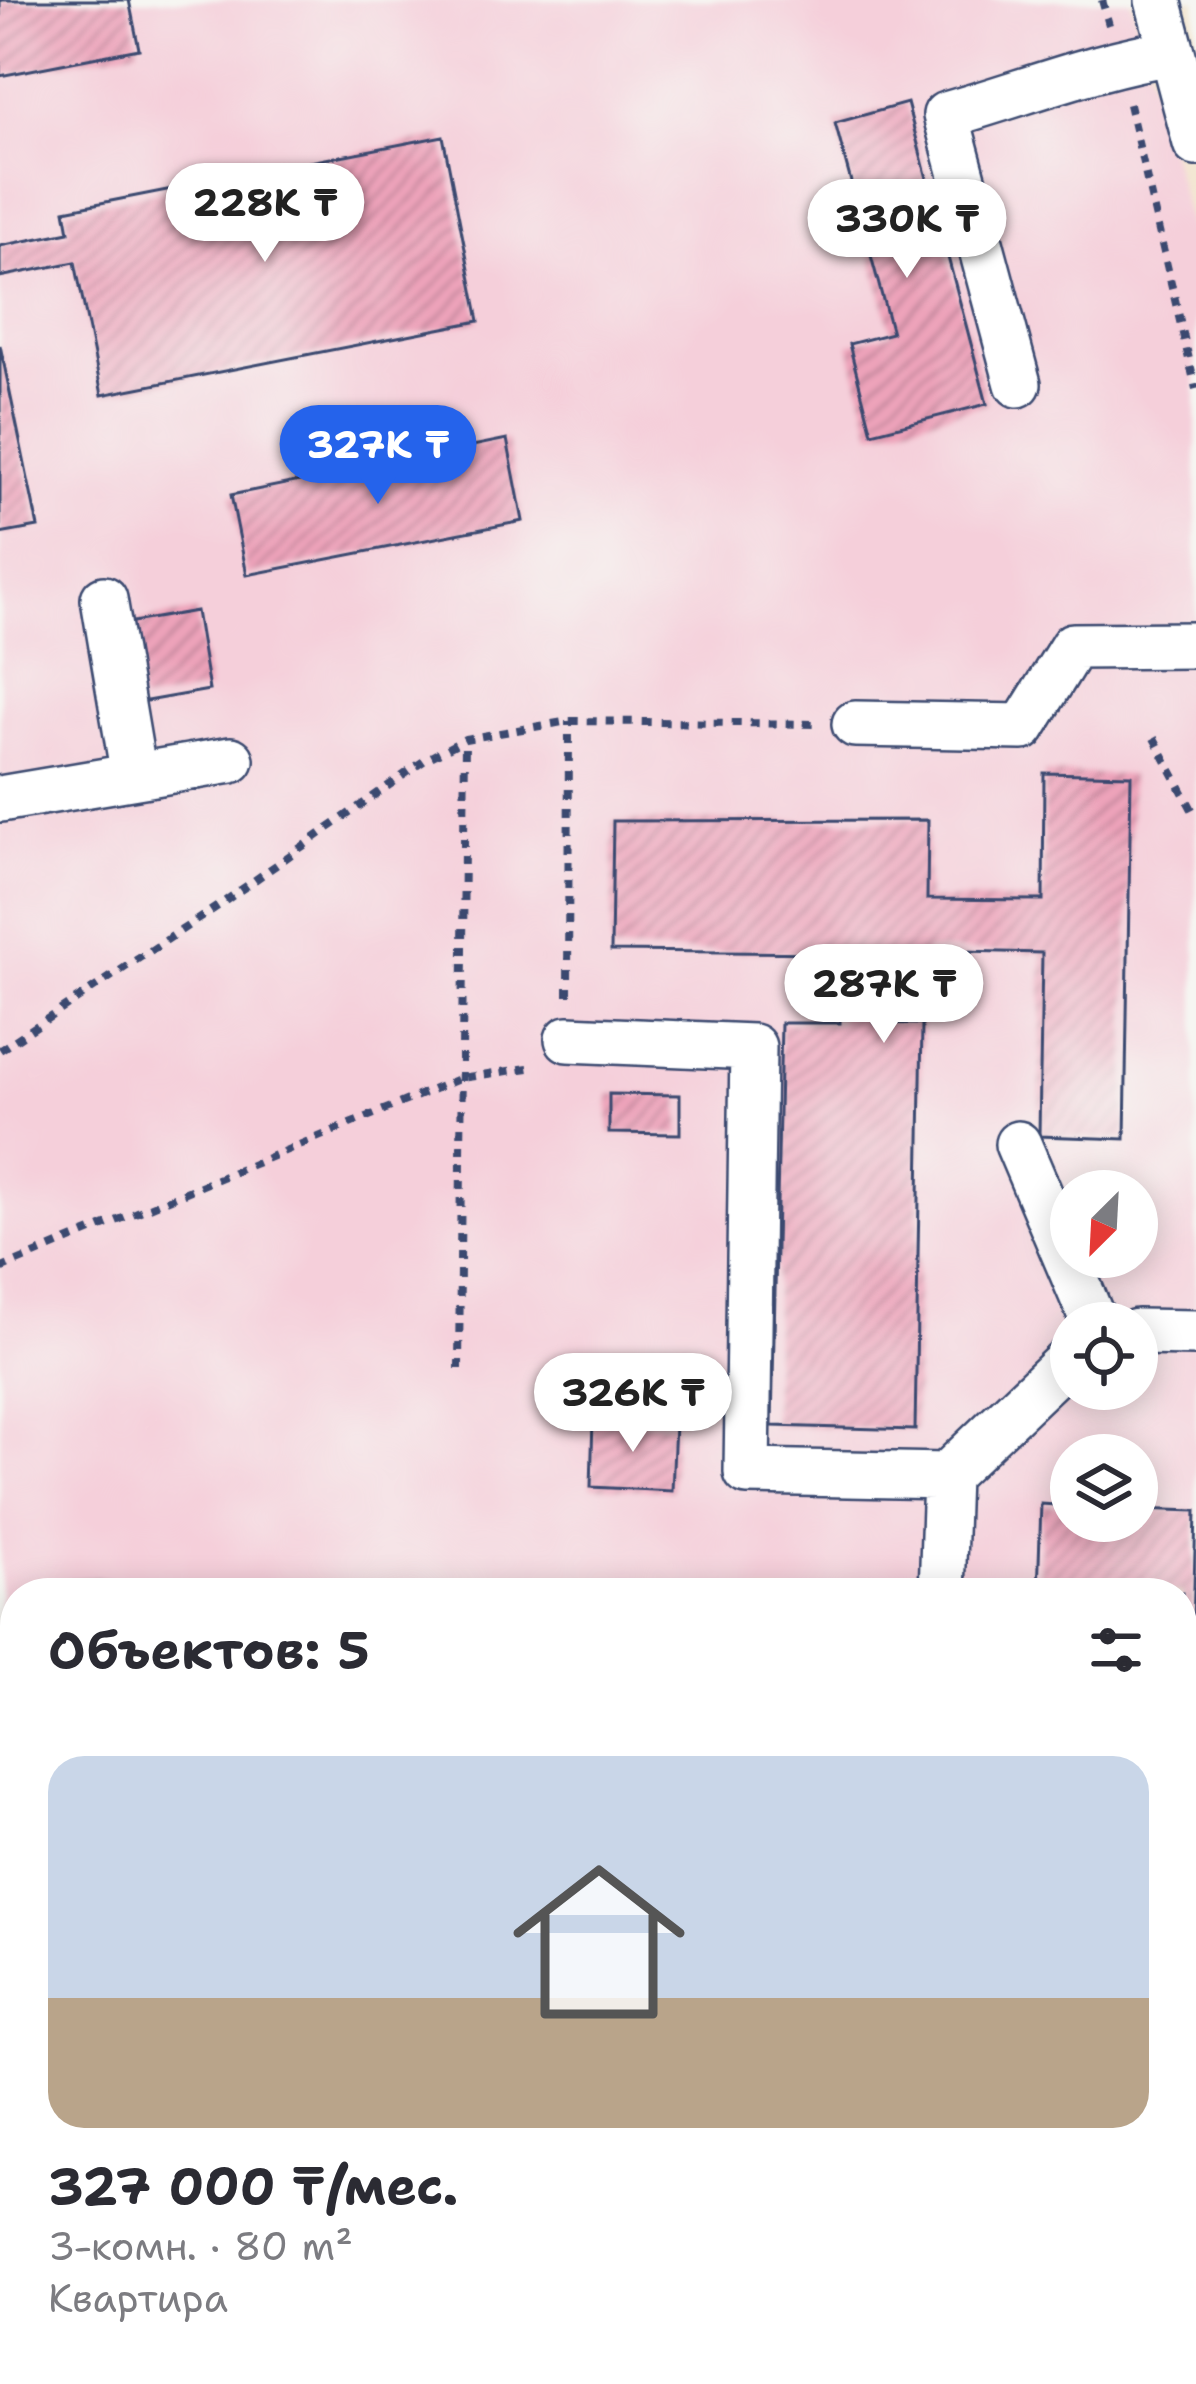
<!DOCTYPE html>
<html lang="ru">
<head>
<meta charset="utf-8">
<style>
  :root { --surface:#fff; --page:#f7f7f7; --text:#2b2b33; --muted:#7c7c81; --line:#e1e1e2; --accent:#2563eb }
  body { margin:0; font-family:"Shantell Sans",sans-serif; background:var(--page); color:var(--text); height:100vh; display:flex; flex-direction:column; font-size:45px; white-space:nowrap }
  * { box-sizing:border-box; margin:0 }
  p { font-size:39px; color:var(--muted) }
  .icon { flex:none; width:66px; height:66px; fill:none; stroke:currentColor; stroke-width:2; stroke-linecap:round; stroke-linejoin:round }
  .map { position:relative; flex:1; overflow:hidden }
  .drawer { position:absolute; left:0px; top:1578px; width:1197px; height:807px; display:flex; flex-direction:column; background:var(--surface); border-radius:48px 48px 0 0; box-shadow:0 6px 30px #0003 }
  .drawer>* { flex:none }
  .needle { width:78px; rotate:204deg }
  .tools { position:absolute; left:1050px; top:1170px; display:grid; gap:24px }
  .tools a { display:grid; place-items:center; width:108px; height:108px; border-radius:50%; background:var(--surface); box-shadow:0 6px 30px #0003; font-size:60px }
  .price { position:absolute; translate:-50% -102px; padding:0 27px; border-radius:42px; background:#fff; color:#222; font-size:39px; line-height:78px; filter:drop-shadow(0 3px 6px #0008) }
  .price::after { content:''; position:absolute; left:50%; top:72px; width:36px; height:27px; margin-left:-18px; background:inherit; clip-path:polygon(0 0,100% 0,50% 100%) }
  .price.current { background:var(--accent); color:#fff }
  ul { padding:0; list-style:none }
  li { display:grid; align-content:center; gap:24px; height:636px; padding:0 48px }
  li+li { border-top:3px solid var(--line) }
  li span { display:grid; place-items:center; height:372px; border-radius:36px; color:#555 }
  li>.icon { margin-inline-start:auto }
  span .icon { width:216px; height:216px; fill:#fffc; stroke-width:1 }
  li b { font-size:51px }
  h2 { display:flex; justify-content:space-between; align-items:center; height:144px; padding:0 48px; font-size:51px }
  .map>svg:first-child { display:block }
</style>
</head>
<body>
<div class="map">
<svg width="1196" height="2384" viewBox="0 0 1196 2384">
  <defs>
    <pattern id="building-hatch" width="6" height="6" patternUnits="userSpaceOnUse" patternTransform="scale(3)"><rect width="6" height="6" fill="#eda3ba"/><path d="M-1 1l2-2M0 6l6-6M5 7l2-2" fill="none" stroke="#bf859a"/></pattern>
  </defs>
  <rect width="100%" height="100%" fill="#f6f6f2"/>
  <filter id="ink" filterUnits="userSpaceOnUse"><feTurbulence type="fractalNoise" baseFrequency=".00833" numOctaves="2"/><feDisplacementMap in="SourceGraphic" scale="24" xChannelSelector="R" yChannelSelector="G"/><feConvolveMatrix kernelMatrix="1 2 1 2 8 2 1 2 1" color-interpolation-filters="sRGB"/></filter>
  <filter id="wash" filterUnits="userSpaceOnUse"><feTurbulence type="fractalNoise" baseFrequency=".004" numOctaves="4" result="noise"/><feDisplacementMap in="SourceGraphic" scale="48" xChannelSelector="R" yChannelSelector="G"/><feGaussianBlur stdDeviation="2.7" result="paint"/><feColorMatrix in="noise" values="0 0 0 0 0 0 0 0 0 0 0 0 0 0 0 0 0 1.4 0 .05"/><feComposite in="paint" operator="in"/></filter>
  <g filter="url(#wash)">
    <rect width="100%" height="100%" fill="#f3e4ce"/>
    <!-- built -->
    <path fill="#f5cfda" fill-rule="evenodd" d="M0 0H1131L1196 251V2384H0ZM1071 1191H1137V1257H1071ZM1071 1323H1137V1389H1071ZM1071 1455H1137V1521H1071ZM15 1593H1182V2370H15Z"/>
    <!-- pitch -->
    <path fill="#93c373" stroke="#577968" stroke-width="3" d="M95 1580 168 1593H41L56 1583Z
      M15 1616V2225L0 2223V1639Z"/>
    <g id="blocks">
      <!-- building -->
      <path fill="url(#building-hatch)" d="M0 0H129L139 49 0 76Z
        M907 103 987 404 872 433 849 344 892 333 835 123Z
        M443 136 479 321 102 395 75 262 0 277V246L69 232 65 210Z
        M0 345 38 527 0 534Z
        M507 439 523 521 247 575 231 495Z
        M196 611 209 690 141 702 127 623Z
        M1044 773 1131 775 1125 1139 1039 1136 1042 953 926 950 925 955 876 954 875 1023 922 1024 915 1430 772 1426 781 1023H840L841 953 611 951 613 821 928 820 927 899 1043 900Z
        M609 1094 680 1095V1134L609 1133Z
        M593 1420 675 1424 672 1491 591 1487Z
        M1041 1504 1071 1506V1521H1137V1509L1196 1511 1186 1897H1182V1593H1038Z
        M493 2370H595V2384H492Z
        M746 2370H895V2384H746Z
        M0 2375 225 2380V2384H0Z"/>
    </g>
  </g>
  <g filter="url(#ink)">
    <use href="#blocks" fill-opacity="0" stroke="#3b4a6f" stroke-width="3"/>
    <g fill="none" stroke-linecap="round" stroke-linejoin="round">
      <!-- minor casing -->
      <g stroke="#3b4a6f" stroke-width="50">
        <path id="minor" d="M1158 0 1196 143
          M1018 384 946 115C1021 94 1095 64 1172 52
          M104 599 134 776
          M855 724 1023 727 1073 646 1196 645
          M0 799 231 760
          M568 1039 753 1047 747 1472 946 1476
          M1018 1144 1094 1323
          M1137 1332 1196 1333
          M942 1593 946 1476 1071 1357
          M1182 2115H1196
          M653 2370 654 2384"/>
      </g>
      <!-- path -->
      <path stroke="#3b4a6f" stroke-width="8" stroke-dasharray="9 9" stroke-linecap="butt" d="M1102 0 1109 25
        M1129 104 1196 389
        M1154 738 1196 817
        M568 996 569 721
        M0 1050 218 906 425 760 465 739 569 721 818 724
        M0 1269 461 1078 535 1067
        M459 1369 465 740"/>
      <!-- minor -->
      <use href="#minor" stroke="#fff" stroke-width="45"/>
    </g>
  </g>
</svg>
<div class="tools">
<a><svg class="needle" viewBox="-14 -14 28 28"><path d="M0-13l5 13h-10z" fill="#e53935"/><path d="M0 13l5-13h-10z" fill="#7c7c81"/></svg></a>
<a><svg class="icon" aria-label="locate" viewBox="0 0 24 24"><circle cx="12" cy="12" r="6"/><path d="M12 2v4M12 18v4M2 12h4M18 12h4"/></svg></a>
<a><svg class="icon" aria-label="layers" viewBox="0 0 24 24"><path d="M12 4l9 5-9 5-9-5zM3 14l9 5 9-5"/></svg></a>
</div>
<b class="price" style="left:265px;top:265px">228K ₸</b>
<b class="price" style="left:907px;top:281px">330K ₸</b>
<b class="price current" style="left:378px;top:507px">327K ₸</b>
<b class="price" style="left:884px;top:1046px">287K ₸</b>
<b class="price" style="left:633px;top:1455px">326K ₸</b>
<section class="drawer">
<h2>Объектов: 5<svg class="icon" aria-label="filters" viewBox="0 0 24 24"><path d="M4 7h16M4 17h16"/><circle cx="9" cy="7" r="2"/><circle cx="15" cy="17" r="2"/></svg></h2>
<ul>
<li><span style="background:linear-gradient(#c9d6e8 65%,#b9a48a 0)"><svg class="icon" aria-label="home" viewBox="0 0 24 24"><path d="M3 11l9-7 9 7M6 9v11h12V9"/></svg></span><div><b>327 000 ₸/мес.</b><p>3-комн. · 80 m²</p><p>Квартира</p></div></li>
</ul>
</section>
</div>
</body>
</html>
